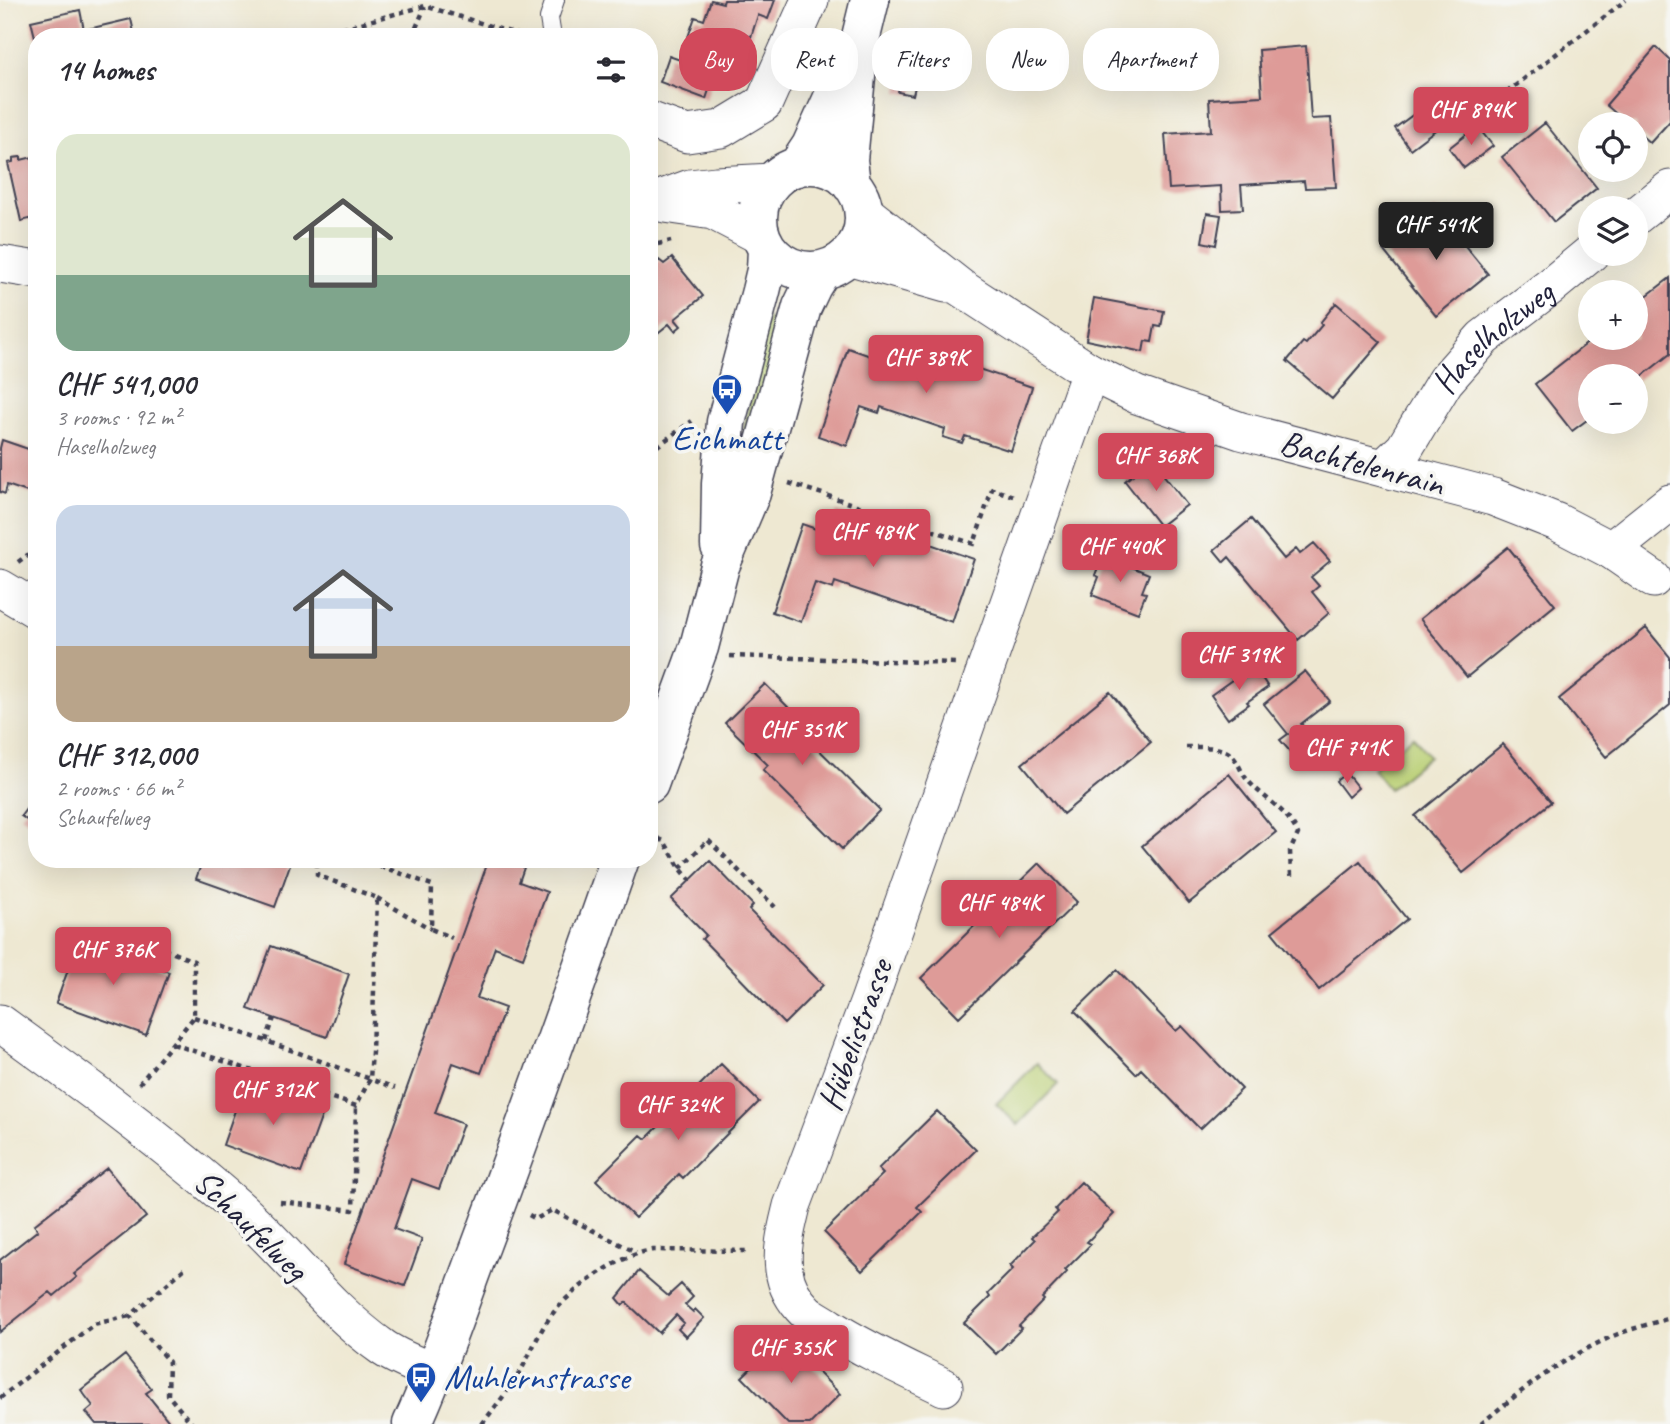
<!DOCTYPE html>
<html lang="en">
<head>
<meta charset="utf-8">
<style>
  :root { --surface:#fff; --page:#f7f7f7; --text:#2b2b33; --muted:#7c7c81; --accent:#d1495b }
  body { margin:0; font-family:Caveat,sans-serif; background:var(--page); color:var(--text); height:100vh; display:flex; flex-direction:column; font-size:26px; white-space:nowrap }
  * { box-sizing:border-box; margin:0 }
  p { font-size:23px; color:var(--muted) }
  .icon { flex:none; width:38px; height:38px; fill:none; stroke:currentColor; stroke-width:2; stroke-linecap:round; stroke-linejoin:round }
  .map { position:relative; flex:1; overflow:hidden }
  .side { position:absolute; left:28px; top:28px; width:630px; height:840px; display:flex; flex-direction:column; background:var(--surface); border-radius:28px; box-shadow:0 7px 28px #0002 }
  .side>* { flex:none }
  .hud { position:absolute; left:679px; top:28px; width:665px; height:63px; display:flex; gap:14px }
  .controls { position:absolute; left:1578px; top:112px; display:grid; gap:14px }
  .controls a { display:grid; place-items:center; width:70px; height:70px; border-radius:50%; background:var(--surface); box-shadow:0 7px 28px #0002; font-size:35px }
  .price { position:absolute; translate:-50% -60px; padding:0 16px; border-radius:7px; background:var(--accent); color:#fff; font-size:23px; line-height:46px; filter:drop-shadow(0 2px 4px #0008) }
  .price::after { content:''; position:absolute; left:50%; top:42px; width:21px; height:16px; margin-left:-10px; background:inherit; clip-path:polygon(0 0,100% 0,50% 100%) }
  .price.active { background:#222; color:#fff }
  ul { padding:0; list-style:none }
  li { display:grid; align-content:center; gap:14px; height:371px; padding:0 28px }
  li span { display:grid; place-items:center; height:217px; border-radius:21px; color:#555 }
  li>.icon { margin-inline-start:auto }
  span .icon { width:126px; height:126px; fill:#fffc; stroke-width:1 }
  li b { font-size:30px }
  h2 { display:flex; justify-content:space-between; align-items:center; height:84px; padding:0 28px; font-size:30px }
  .chip { padding:0 24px; border-radius:28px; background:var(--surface); box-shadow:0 7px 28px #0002; font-size:24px; line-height:63px }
  .chip.active { background:var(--accent); color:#fff }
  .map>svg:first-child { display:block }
</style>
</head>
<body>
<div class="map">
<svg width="1670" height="1424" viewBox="0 0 1670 1424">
  <rect width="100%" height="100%" fill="#f6f6f2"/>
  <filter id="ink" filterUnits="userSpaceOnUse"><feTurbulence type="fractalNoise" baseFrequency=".0143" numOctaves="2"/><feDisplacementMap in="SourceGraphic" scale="14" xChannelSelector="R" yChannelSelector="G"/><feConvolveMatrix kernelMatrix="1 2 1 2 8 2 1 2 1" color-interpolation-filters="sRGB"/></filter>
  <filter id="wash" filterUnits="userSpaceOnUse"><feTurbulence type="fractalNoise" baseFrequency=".00686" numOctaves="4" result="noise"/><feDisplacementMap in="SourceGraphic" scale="28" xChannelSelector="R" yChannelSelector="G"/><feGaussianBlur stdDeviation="1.57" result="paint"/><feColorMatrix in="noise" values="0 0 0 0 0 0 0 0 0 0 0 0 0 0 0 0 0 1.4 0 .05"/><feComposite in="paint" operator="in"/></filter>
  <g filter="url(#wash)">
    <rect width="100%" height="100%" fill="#eee8d2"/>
    <!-- green -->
    <path fill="#b9cf73" stroke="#6e7857" stroke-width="2" d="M767 318 787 324 743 486 742 437Z
      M1413 736 1429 756 1389 789 1373 769Z
      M1037 1063 1058 1084 1018 1125 996 1104Z"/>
    <g id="blocks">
      <!-- building -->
      <path fill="#de9b98" d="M711 0 723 3 724 0H775L768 19 758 15 751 37 740 33 726 76 715 72 706 99 660 82 669 56 680 60 695 17 704 20Z
        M80 10 84 30 131 19 135 37H35L31 21Z
        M1306 46 1311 119 1331 118 1336 187 1305 188 1304 181 1241 185 1243 209 1222 210 1221 186 1169 189 1165 134 1211 131 1209 99 1262 96 1259 50Z
        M1656 47 1670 60V121L1650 143 1636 131V124H1628L1606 105Z
        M904 62 920 65 913 95 898 92Z
        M1448 89 1463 109 1410 149 1395 128Z
        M1545 123 1597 188 1554 222 1502 157Z
        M1477 126 1493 146 1464 168 1449 148Z
        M37 156V217L21 221 8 163 13 162V158L21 157V160Z
        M1435 209 1488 274 1436 316 1383 250Z
        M1207 213 1221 215 1216 245 1202 242Z
        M672 258 703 296 675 319 681 326 675 331 669 324 649 340V268L659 260 664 264Z
        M1670 278V354L1636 381V376H1591V417L1572 431 1535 384 1594 338H1636V304Z
        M1094 298 1164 311 1161 327 1155 326 1152 342 1145 341 1143 352 1086 340Z
        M1336 303 1381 342 1332 399 1287 361 1303 342 1306 344 1322 325 1320 323Z
        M884 337 1032 387 1011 451 965 436 962 443 943 437 945 429 881 407 879 413 861 407 847 446 818 436 848 348 876 358Z
        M2 440 37 452 36 495 7 485 5 494 0 492V448Z
        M1152 460 1187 505 1160 526 1125 481Z
        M837 512 974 559 952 622 835 582 833 589 815 583 801 622 772 612 802 524 830 534Z
        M1251 519 1284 559 1296 549 1300 554 1314 543 1330 561 1311 577 1319 586 1312 592 1329 613 1298 640 1229 557 1224 562 1214 550Z
        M1508 547 1555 605 1467 677 1420 619Z
        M1103 555 1149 574 1142 592 1146 593 1138 613 1092 595 1099 577 1095 575Z
        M1646 628 1670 657V705L1606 757 1559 699Z
        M1253 665 1268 687 1247 702 1249 704 1228 719 1211 695Z
        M1305 671 1330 701 1301 724 1314 739 1294 756 1280 740 1288 734 1264 704Z
        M765 684 807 726 801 732 880 810 842 849 763 770 768 765 725 723Z
        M1110 692 1151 742 1063 814 1022 764Z
        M1363 726 1374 740 1357 754 1345 739Z
        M1503 744 1551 802 1463 873 1415 816Z
        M1346 773 1358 788 1348 797 1336 781Z
        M1229 774 1276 832 1189 903 1142 846Z
        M37 794V827L21 816Z
        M203 859H292L275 907 196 879Z
        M489 859H527L519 882 547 892 523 958 495 947 477 998 505 1008 481 1073 453 1063 435 1113 463 1124 439 1189 412 1179 394 1229 422 1239 405 1286 344 1264Z
        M710 861 753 905 749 910 823 985 784 1024 702 939 706 935 671 899Z
        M1360 861 1407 919 1319 990 1272 932Z
        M1039 863 1077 902 959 1017 921 978Z
        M79 940 169 972 146 1035 56 1003Z
        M271 946 349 974 327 1037 248 1009Z
        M1117 970 1176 1031 1182 1026 1242 1089 1200 1129 1141 1069 1136 1074 1134 1072 1075 1011Z
        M721 1064 759 1102 683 1178 679 1174 635 1218 596 1180 641 1135 646 1139Z
        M245 1082 324 1110 301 1173 223 1145Z
        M937 1111 976 1150 917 1207 922 1212 862 1271 824 1232 883 1174 878 1169Z
        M107 1168 146 1217 74 1274 77 1277 54 1296 50 1292 0 1332V1260L38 1230 34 1225Z
        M1081 1182 1114 1214 1087 1242 1091 1244 1065 1270 1067 1272 1042 1298 1044 1300 1019 1326 1022 1328 996 1354 964 1323 990 1297 988 1294 1013 1269 1010 1266 1035 1240 1032 1237 1058 1212 1055 1209Z
        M639 1271 668 1296 681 1284 693 1297 685 1305 693 1312 695 1309 704 1318 686 1337 678 1329 684 1323 676 1315 659 1333 626 1302 623 1305 617 1298Z
        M783 1337 840 1394 810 1424H788L742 1377Z
        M125 1355 152 1389 146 1393 171 1424H96L86 1412 93 1406 81 1390Z"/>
    </g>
  </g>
  <g filter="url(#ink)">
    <use href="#blocks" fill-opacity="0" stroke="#414052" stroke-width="2"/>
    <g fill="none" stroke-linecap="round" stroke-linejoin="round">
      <!-- service casing -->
      <g stroke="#414052" stroke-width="20">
        <path id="service" d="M552 37 549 18 555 0"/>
      </g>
      <!-- minor casing -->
      <g stroke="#414052" stroke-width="39">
        <g id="minor">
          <path d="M649 120 687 134 721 129 764 103 810 0"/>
          <path d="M649 203 690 188 716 185 772 182"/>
          <path d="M665 204 713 211 761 236"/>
          <path d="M864 212 961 288 1090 372 1137 395 1241 431 1493 497 1557 522 1611 550 1653 579"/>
          <path d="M1636 216 1670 189"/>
          <path d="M848 256 946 284"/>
          <path d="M0 264 37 270"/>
          <path id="s1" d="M1384 468 1404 449 1445 381 1483 338 1551 286 1591 253"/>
          <path d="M1611 550 1670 503"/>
          <path d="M0 588 37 610"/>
          <path d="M0 1023C81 1082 161 1140 236 1206 287 1251 327 1308 382 1347 397 1358 418 1365 435 1373"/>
          <path d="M944 1387C905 1368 865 1350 829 1327 822 1322 813 1318 806 1312 795 1301 786 1286 784 1270 781 1248 787 1227 792 1206L869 1001 1090 372"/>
        </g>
      </g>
      <!-- tertiary casing -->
      <g stroke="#414052" stroke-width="41">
        <path id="tertiary" d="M758 218a53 53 0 1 1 106 0a53 53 0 1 1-106 0Z
          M797 167 811 146 848 65
          M851 184 848 160 859 45 870 0
          M720 546 721 484 726 422 761 291 766 270 767 249
          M649 784 699 647 720 566 751 493 802 307 812 286 822 270
          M412 1424C439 1366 458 1305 481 1245 529 1117 575 988 620 859"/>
      </g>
      <!-- path -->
      <path stroke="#414052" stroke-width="4.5" stroke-dasharray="5 5" stroke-linecap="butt" d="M293 37 354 25 425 6 526 37
        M349 37 354 26
        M412 37 425 7
        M1467 123 1626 0
        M649 249 654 245 671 241
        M649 452 692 421
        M789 483 974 544 992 489 1013 496
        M18 562 37 548
        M730 656 955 663
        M1186 747C1198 747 1214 746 1225 751 1236 755 1239 768 1245 777 1262 799 1285 806 1298 834L1290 851 1291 876
        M649 835 664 841 680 868 690 880
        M361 859 432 885 431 929 452 938
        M680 868 708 840 775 907
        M377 898 431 929
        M194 1017 266 1041 370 1079 372 1052 377 898 317 875V859
        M266 1041 274 1018
        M173 1044 285 1082 280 1095
        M285 1082 356 1106 370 1079 395 1088
        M139 1084 194 1017V961L150 944 143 963
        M280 1202 353 1210 356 1106
        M529 1215 536 1219 552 1210 636 1252
        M184 1269 130 1316 169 1362 168 1395 192 1424
        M0 1398 94 1324 130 1316
        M482 1424C495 1407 509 1390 520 1372 530 1355 537 1336 548 1320 566 1292 620 1254 653 1250L750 1251
        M1481 1424C1522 1389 1567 1355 1618 1334 1634 1328 1653 1323 1670 1318"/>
      <!-- service -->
      <use href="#service" stroke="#fff" stroke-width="18"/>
      <!-- minor -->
      <use href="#minor" stroke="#fff" stroke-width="37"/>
      <!-- tertiary -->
      <use href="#tertiary" stroke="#fff" stroke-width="38"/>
    </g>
  </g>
  <!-- icons -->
  <defs>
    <g id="bus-pin" transform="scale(1.575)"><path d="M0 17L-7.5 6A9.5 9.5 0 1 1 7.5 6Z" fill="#1a4fb4" stroke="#f6f6f2"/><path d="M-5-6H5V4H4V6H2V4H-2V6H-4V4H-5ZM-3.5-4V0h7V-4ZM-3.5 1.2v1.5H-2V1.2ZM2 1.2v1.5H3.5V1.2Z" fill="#fff"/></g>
  </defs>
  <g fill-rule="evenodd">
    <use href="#bus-pin" x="727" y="389"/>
    <use href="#bus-pin" x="421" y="1377"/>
  </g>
  <g text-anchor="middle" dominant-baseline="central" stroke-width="7" stroke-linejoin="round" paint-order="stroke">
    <!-- street labels -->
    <g font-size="35" fill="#22223b" stroke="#f6f6f2">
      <text stroke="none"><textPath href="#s1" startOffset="172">Haselholzweg</textPath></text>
      <text transform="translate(1362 463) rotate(15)">Bachtelenrain</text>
      <text transform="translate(855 1035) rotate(-70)">Hübelistrasse</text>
      <text transform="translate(251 1225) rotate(44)">Schaufelweg</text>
    </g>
    <!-- transit labels -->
    <g font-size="35" fill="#164399" stroke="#f6f6f2">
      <text x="727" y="438">Eichmatt</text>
      <text x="444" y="1377" text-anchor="start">Muhlernstrasse</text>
    </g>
  </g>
</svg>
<div class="controls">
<a><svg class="icon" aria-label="locate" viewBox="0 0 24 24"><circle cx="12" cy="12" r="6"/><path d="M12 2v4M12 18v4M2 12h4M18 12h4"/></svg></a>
<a><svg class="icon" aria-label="layers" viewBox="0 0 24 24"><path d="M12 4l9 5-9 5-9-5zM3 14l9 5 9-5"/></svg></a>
<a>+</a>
<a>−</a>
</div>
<b class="price" style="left:1471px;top:147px">CHF 894K</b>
<b class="price active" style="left:1436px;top:262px">CHF 541K</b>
<b class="price" style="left:926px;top:395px">CHF 389K</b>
<b class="price" style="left:1156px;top:493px">CHF 368K</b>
<b class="price" style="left:873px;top:569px">CHF 484K</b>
<b class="price" style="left:1120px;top:584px">CHF 440K</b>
<b class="price" style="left:1239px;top:692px">CHF 319K</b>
<b class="price" style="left:802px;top:767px">CHF 351K</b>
<b class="price" style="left:1347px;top:785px">CHF 741K</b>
<b class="price" style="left:999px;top:940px">CHF 484K</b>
<b class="price" style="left:113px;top:987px">CHF 376K</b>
<b class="price" style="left:273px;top:1127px">CHF 312K</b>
<b class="price" style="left:678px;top:1142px">CHF 324K</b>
<b class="price" style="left:791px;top:1385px">CHF 355K</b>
<div class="hud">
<a class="chip active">Buy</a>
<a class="chip">Rent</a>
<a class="chip">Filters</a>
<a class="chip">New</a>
<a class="chip">Apartment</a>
</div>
<section class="side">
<h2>14 homes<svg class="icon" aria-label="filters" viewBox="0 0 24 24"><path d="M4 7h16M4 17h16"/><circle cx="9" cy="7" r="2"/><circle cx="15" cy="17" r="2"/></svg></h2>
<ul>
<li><span style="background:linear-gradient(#dfe7d0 65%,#7fa58c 0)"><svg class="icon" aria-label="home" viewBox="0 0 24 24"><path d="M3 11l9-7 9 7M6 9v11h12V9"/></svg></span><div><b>CHF 541,000</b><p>3 rooms · 92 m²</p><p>Haselholzweg</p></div></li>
<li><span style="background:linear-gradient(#c9d6e8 65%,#b9a48a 0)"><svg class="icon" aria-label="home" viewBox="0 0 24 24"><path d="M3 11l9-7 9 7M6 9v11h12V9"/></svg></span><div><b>CHF 312,000</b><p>2 rooms · 66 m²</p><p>Schaufelweg</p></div></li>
</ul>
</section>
</div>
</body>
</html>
